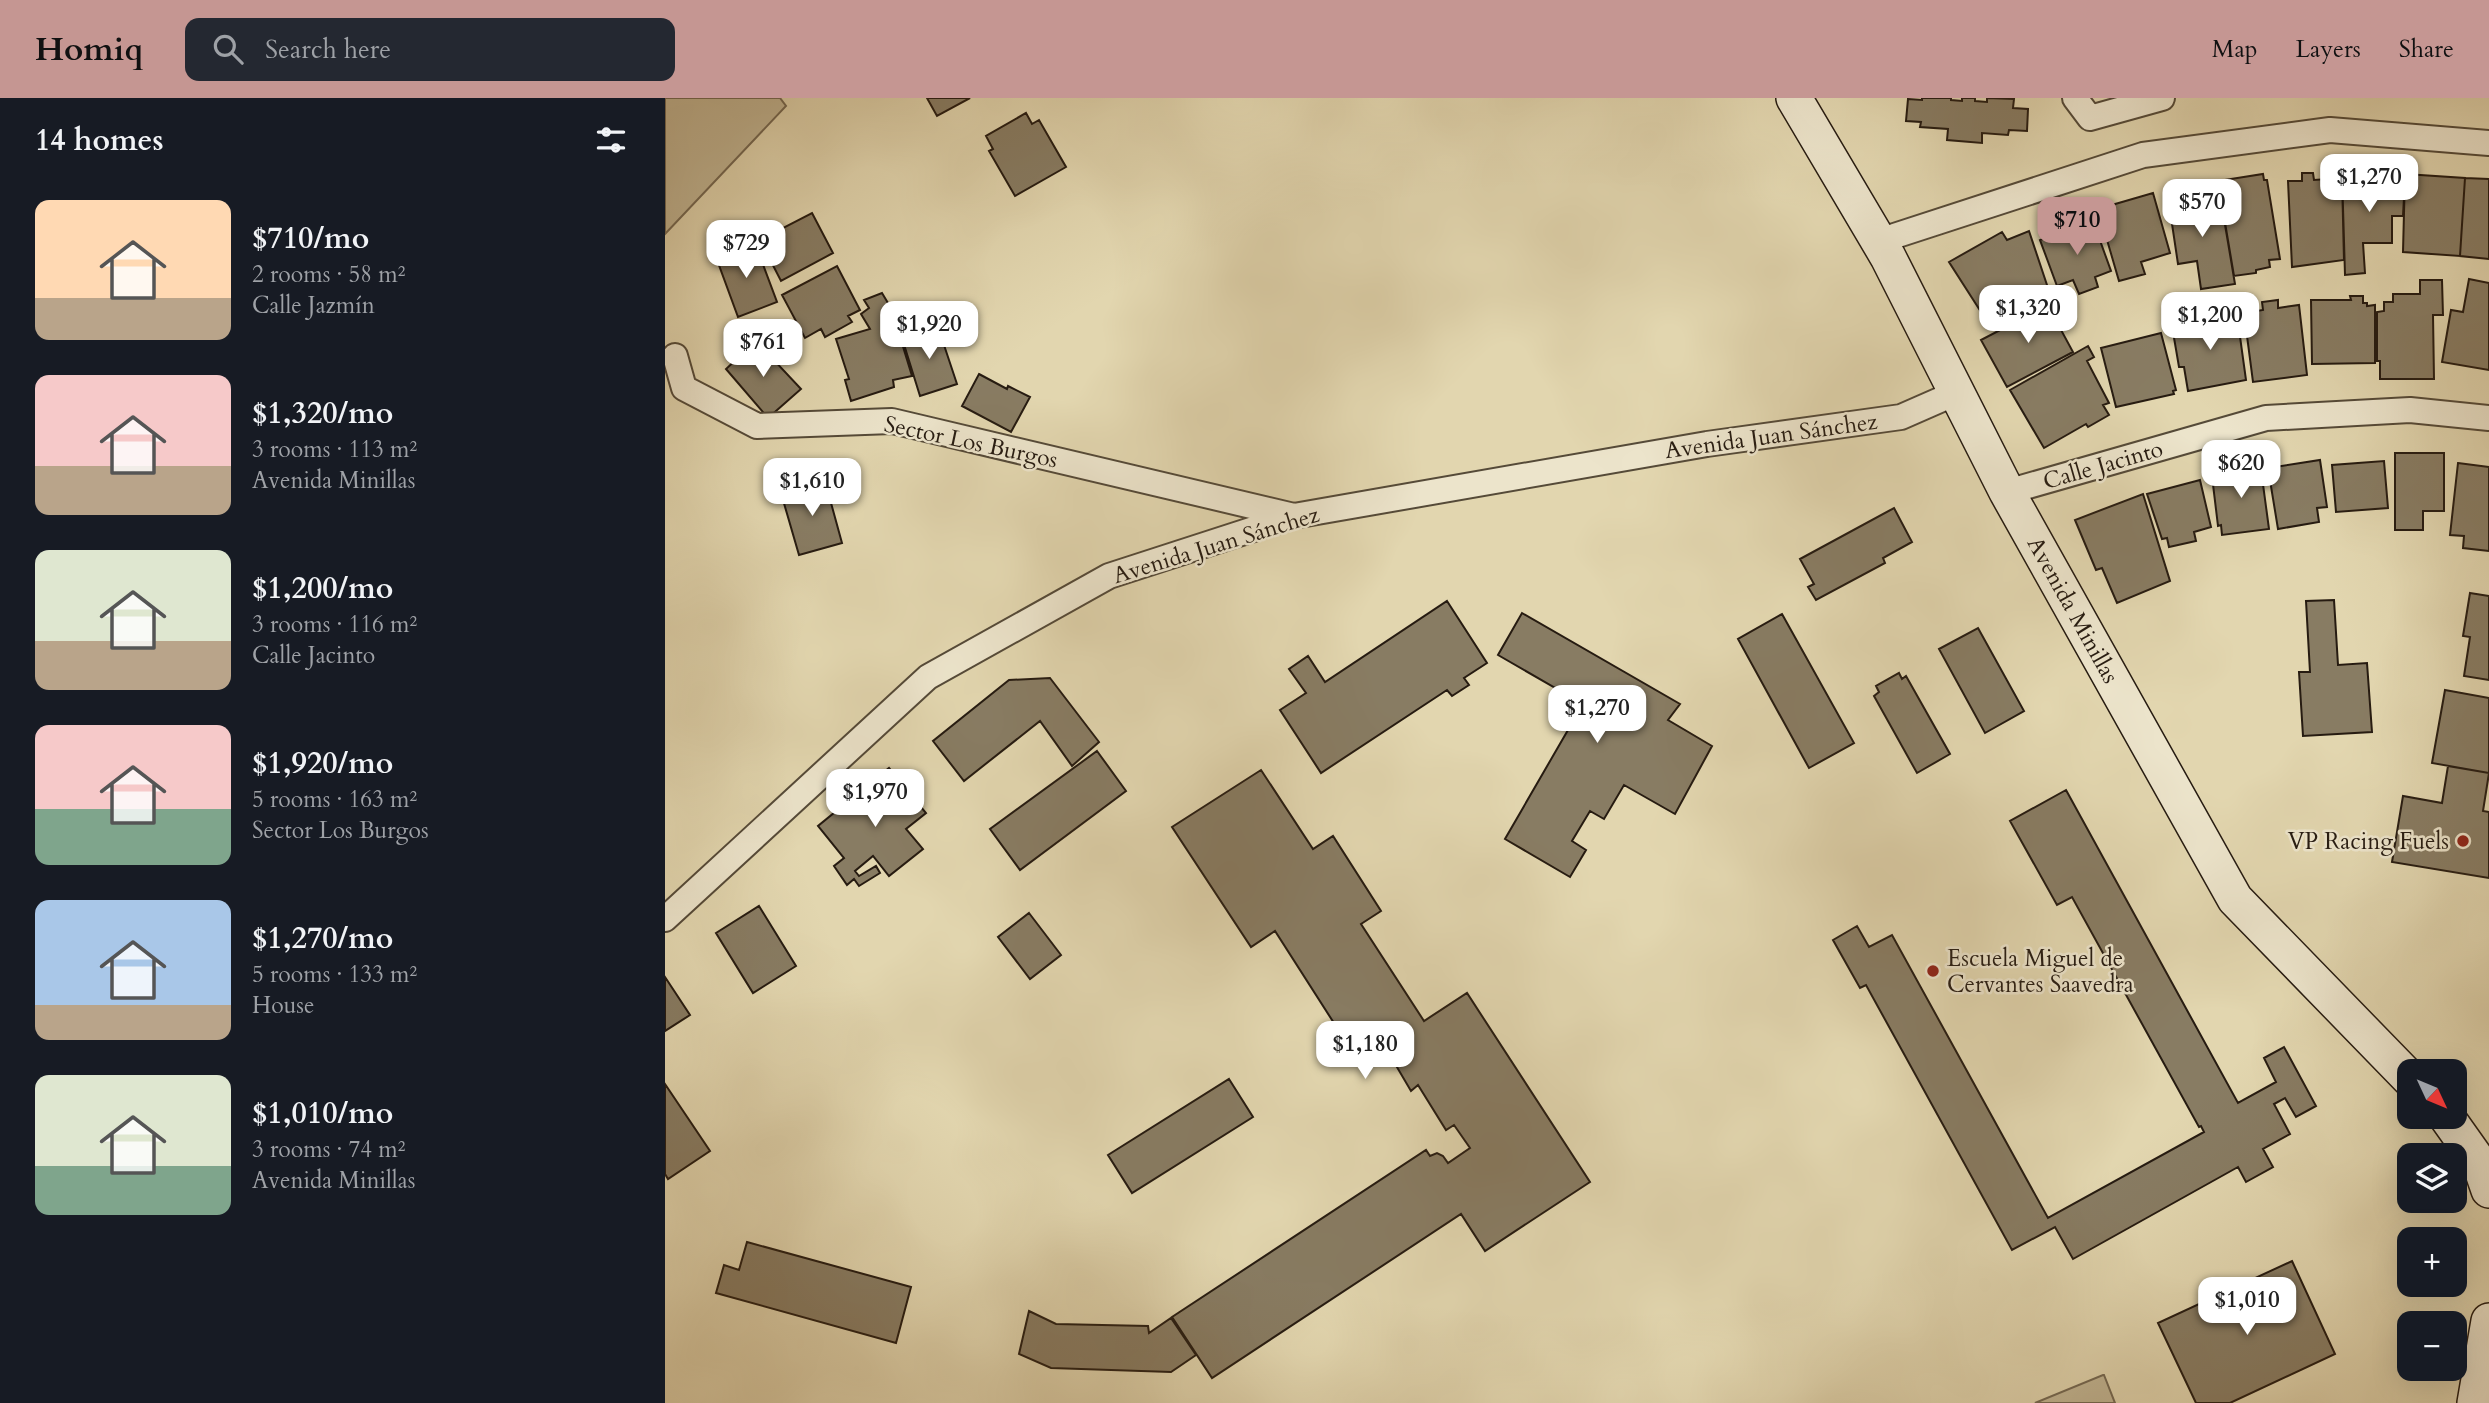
<!DOCTYPE html>
<html lang="en">
<head>
<meta charset="utf-8">
<style>
  :root { --surface:#171b24; --page:#242831; --text:#f1f3f6; --muted:#9ea1a6; --accent:#c59692 }
  body { margin:0; font-family:Cardo,serif; background:var(--page); color:var(--text); height:100vh; display:flex; flex-direction:column; font-size:26px; white-space:nowrap }
  * { box-sizing:border-box; margin:0 }
  p { font-size:23px; color:var(--muted) }
  .icon { flex:none; width:38px; height:38px; fill:none; stroke:currentColor; stroke-width:2; stroke-linecap:round; stroke-linejoin:round }
  .map { position:relative; flex:1; overflow:hidden }
  .side { display:flex; flex-direction:column; background:var(--surface); width:665px }
  .side>* { flex:none }
  .needle { width:46px; rotate:134deg }
  .controls { position:absolute; left:1732px; top:961px; display:grid; gap:14px }
  .controls a { display:grid; place-items:center; width:70px; height:70px; border-radius:14px; background:var(--surface); box-shadow:0 7px 28px #0002; font-size:35px }
  .price { position:absolute; translate:-50% -60px; padding:0 16px; border-radius:14px; background:#fff; color:#222; font-size:23px; line-height:46px; filter:drop-shadow(0 2px 4px #0008) }
  .price::after { content:''; position:absolute; left:50%; top:42px; width:21px; height:16px; margin-left:-10px; background:inherit; clip-path:polygon(0 0,100% 0,50% 100%) }
  .price.active { background:var(--accent); color:#111 }
  ul { padding:0; list-style:none }
  li { display:flex; align-items:center; gap:21px; height:175px; padding:0 35px }
  li span { display:grid; place-items:center; flex:none; width:196px; height:140px; border-radius:14px; color:#555 }
  li>.icon { margin-inline-start:auto }
  span .icon { width:84px; height:84px; fill:#fffc; stroke-width:1 }
  li b { font-size:30px }
  h2 { display:flex; justify-content:space-between; align-items:center; height:84px; padding:0 35px; font-size:30px }
  header { display:flex; align-items:center; gap:42px; box-sizing:border-box; height:98px; padding:0 35px; background:var(--accent); color:#111 }
  header strong { font-size:33px }
  nav { display:flex; gap:38px; margin-inline-start:auto; font-size:24px }
  .search { width:490px; height:63px; background:var(--page); display:flex; align-items:center; gap:18px; box-sizing:border-box; padding:0 24px; border-radius:14px; color:var(--muted); font-size:26px }
  main { display:flex; flex:1; min-height:0 }
  .map>svg:first-child { display:block }
</style>
</head>
<body>
<header>
<strong>Homiq</strong>
<div class="search"><svg class="icon" aria-label="search" viewBox="0 0 24 24"><circle cx="10" cy="10" r="6"/><path d="M15 15l6 6"/></svg>Search here</div>
<nav><a>Map</a><a>Layers</a><a>Share</a></nav>
</header>
<main>
<section class="side">
<h2>14 homes<svg class="icon" aria-label="filters" viewBox="0 0 24 24"><path d="M4 7h16M4 17h16"/><circle cx="9" cy="7" r="2"/><circle cx="15" cy="17" r="2"/></svg></h2>
<ul>
<li><span style="background:linear-gradient(#ffd9b3 70%,#b9a48a 0)"><svg class="icon" aria-label="home" viewBox="0 0 24 24"><path d="M3 11l9-7 9 7M6 9v11h12V9"/></svg></span><div><b>$710/mo</b><p>2 rooms · 58 m²</p><p>Calle Jazmín</p></div></li>
<li><span style="background:linear-gradient(#f6c9c9 65%,#b9a48a 0)"><svg class="icon" aria-label="home" viewBox="0 0 24 24"><path d="M3 11l9-7 9 7M6 9v11h12V9"/></svg></span><div><b>$1,320/mo</b><p>3 rooms · 113 m²</p><p>Avenida Minillas</p></div></li>
<li><span style="background:linear-gradient(#dfe7d0 65%,#b9a48a 0)"><svg class="icon" aria-label="home" viewBox="0 0 24 24"><path d="M3 11l9-7 9 7M6 9v11h12V9"/></svg></span><div><b>$1,200/mo</b><p>3 rooms · 116 m²</p><p>Calle Jacinto</p></div></li>
<li><span style="background:linear-gradient(#f6c9c9 60%,#7fa58c 0)"><svg class="icon" aria-label="home" viewBox="0 0 24 24"><path d="M3 11l9-7 9 7M6 9v11h12V9"/></svg></span><div><b>$1,920/mo</b><p>5 rooms · 163 m²</p><p>Sector Los Burgos</p></div></li>
<li><span style="background:linear-gradient(#a9c7e8 75%,#b9a48a 0)"><svg class="icon" aria-label="home" viewBox="0 0 24 24"><path d="M3 11l9-7 9 7M6 9v11h12V9"/></svg></span><div><b>$1,270/mo</b><p>5 rooms · 133 m²</p><p>House</p></div></li>
<li><span style="background:linear-gradient(#dfe7d0 65%,#7fa58c 0)"><svg class="icon" aria-label="home" viewBox="0 0 24 24"><path d="M3 11l9-7 9 7M6 9v11h12V9"/></svg></span><div><b>$1,010/mo</b><p>3 rooms · 74 m²</p><p>Avenida Minillas</p></div></li>
</ul>
</section>
<div class="map">
<svg width="1824" height="1305" viewBox="0 0 1824 1305">
  <rect width="100%" height="100%" fill="#e2d6af"/>
  <filter id="stains"><feTurbulence type="fractalNoise" baseFrequency=".00286" numOctaves="4"/><feColorMatrix values="0 0 0 0 .2 0 0 0 0 .09 0 0 0 0 .02 0 0 0 .5 -.17"/></filter>
  <radialGradient id="worn" r=".72"><stop offset=".6" stop-color="#630" stop-opacity="0"/><stop offset="1" stop-color="#630" stop-opacity=".3"/></radialGradient>
  <!-- green -->
  <path fill="#c2b694" stroke="#746852" stroke-width="2" d="M0 0H115L121 8 0 136Z
    M1439 1277 1450 1305H1370L1438 1277Z"/>
  <!-- building -->
  <path fill="#887c63" stroke="#261b11" stroke-width="2" d="M262 0H305L272 18Z
    M1257 0H1286V2L1297 3V0H1310V3L1322 4V0L1349 1 1348 10 1363 11 1362 33 1344 32 1343 37 1317 35V45L1282 42 1283 31 1255 29 1256 24 1241 23 1243 1 1257 2Z
    M361 15 367 26 374 22 401 69 350 98 324 53 328 51 321 38Z
    M1727 74 1728 82 1740 81 1738 118H1727V145H1698L1700 175 1680 177 1677 76Z
    M1637 75H1648L1649 82 1677 80 1679 162 1627 169 1623 83H1637Z
    M1598 76 1599 82H1602L1615 161 1604 162 1605 169 1591 172V175L1569 178 1553 83Z
    M1740 76 1800 80 1795 158 1738 154Z
    M1800 80 1824 81V161L1795 158Z
    M1488 95 1505 155 1476 164 1480 176 1454 183 1433 111Z
    M1544 98 1545 104 1556 103 1570 186 1536 191 1532 163 1513 166 1506 119 1502 120 1500 105Z
    M147 115 168 155 116 183 95 142Z
    M1428 123 1446 173 1430 179 1433 189 1414 196 1408 182 1392 188 1375 142Z
    M1364 133 1385 196 1325 228 1284 164 1337 134 1342 142Z
    M90 145 112 204 73 219 51 159Z
    M172 168 195 212 183 218 187 224 160 239 156 231 140 240 117 197Z
    M1804 181 1824 185V272L1777 264 1786 212 1798 214Z
    M1755 182H1777L1778 217H1768L1769 281H1715V263H1712V214L1719 213V204H1728V196H1755Z
    M217 195 226 210 220 213 226 230 232 229 247 278 228 282 229 289 186 303 180 282 184 281 171 241 205 231 196 216 204 210 199 202Z
    M1685 198H1698V205H1702V208L1710 207V265L1647 266 1646 202H1686Z
    M1393 202 1400 213 1389 219 1408 254 1342 289 1316 242Z
    M1613 202V210L1634 207 1642 277 1588 284 1579 215 1598 212 1597 204Z
    M1572 217 1581 282 1523 293 1519 269H1514L1507 228Z
    M273 229 292 286 255 298 237 240Z
    M1496 235 1511 292 1508 293 1509 296 1451 309 1436 250Z
    M91 243 136 291 103 320 61 271Z
    M1423 248 1429 259 1422 263 1444 305 1438 307 1444 317 1423 329 1421 326 1379 350 1345 292Z
    M314 276 342 291 343 288 365 299 346 334 297 308Z
    M1730 355H1779V413H1758V432H1730Z
    M1655 362 1662 409 1652 410 1654 424 1613 431 1603 370Z
    M1719 363 1723 410 1671 414 1667 367Z
    M1595 364 1604 431 1557 437 1556 427 1553 428 1547 378 1563 376 1562 368Z
    M1793 365 1824 369V453L1798 450 1799 438 1785 437Z
    M1535 382 1546 429 1529 434 1531 443 1504 449 1502 440 1497 441 1482 396Z
    M160 383 177 445 134 457 116 395Z
    M1478 396 1505 483 1452 505 1437 470 1431 472 1410 422Z
    M1229 410 1247 444 1218 460 1220 465 1151 502 1143 489 1149 486 1135 461Z
    M1805 495 1824 498V582L1799 578 1805 539 1798 538Z
    M1669 502 1673 567 1702 565 1707 634 1638 638 1634 574H1645L1641 503Z
    M782 503 822 565 799 580 804 587 787 598 782 592 656 675 615 612 641 595 624 571 643 558 660 584Z
    M857 515 1015 606 1003 622 1047 648 1010 716 959 687 939 721 925 713 907 743 921 752 905 779 840 741 918 606 833 557Z
    M1117 516 1189 645 1144 670 1073 541Z
    M1313 530 1359 613 1320 635 1274 551Z
    M1234 575 1237 581 1241 578 1285 656 1252 675 1209 598 1214 594 1211 588Z
    M385 580 434 644 407 668 375 623 299 683 268 643 344 582Z
    M1780 592 1824 600V675L1767 665Z
    M432 653 461 693 355 772 325 731Z
    M1783 668 1824 675 1818 713 1824 714V780L1727 764 1738 698 1777 705Z
    M224 670 261 715 241 731 258 751 224 778 208 758 190 773 194 778 211 768 215 775 194 788 189 781 182 787 169 768 179 760 153 728Z
    M596 672 648 751 668 738 716 813 696 826 759 923 802 895 925 1084 820 1153 796 1116 547 1280 507 1219 761 1052 765 1058 772 1055 778 1058 783 1065 805 1050 789 1027 781 1032 753 987 746 993 719 947 692 961 610 833 586 849 507 729Z
    M1401 692 1573 1005 1611 984 1599 960 1619 949 1651 1008 1631 1019 1620 1000 1609 1006 1625 1036 1598 1051 1608 1069 1581 1084 1573 1069 1408 1161 1390 1129 1347 1152 1201 887 1195 890 1168 842 1192 828 1204 849 1227 837 1383 1120 1539 1034 1536 1028 1534 1029 1407 799 1392 807 1345 723Z
    M94 808 131 868 88 895 51 835Z
    M364 815 396 857 365 881 333 839Z
    M0 879 25 917 0 933Z
    M564 981 588 1019 467 1095 443 1057Z
    M0 986 45 1053 3 1081 0 1076Z
    M82 1144 246 1189 231 1245 51 1195 59 1167 74 1172Z
    M1627 1163 1670 1256 1565 1305H1531L1493 1225Z
    M364 1213 391 1226 483 1228 484 1235 506 1220 531 1257 506 1274 386 1270 354 1256Z"/>
  <g fill="none" stroke-linecap="round" stroke-linejoin="round">
    <!-- street casing -->
    <g stroke="#554a38" stroke-width="28">
      <path id="street" d="M1410 0 1425 20 1497 0
        M1214 143 1478 57 1665 32 1824 45
        M10 258 19 290 92 328 227 323 629 418
        M1342 394 1601 320 1745 312 1824 320
        M0 821 263 579 444 478 629 418 1042 346 1236 319 1293 294"/>
    </g>
    <!-- secondary casing -->
    <g stroke="#261b11" stroke-width="38">
      <path id="secondary" d="M1129 0 1223 159 1342 394 1570 801 1745 981
        M1781 1018 1815 1066 1824 1092
        M1810 1305 1824 1223"/>
    </g>
    <!-- street -->
    <use href="#street" stroke="#ece4cb" stroke-width="24"/>
    <!-- secondary -->
    <use href="#secondary" stroke="#ece4cb" stroke-width="35"/>
  </g>
  <!-- markers -->
  <g fill="#8f2418" stroke="#ece4cb" stroke-width="2.5">
    <circle cx="1798" cy="743" r="7"/>
    <circle cx="1268" cy="873" r="7"/>
  </g>
  <g text-anchor="middle" dominant-baseline="central" stroke-width="5" stroke-linejoin="round" paint-order="stroke">
    <!-- street labels -->
    <g font-size="23" fill="#261b11" stroke="#ece4cb">
      <text transform="translate(1106 338) rotate(-8)">Avenida Juan Sánchez</text>
      <text transform="translate(306 344) rotate(12)">Sector Los Burgos</text>
      <text transform="translate(1438 367) rotate(-16)">Calle Jacinto</text>
      <text transform="translate(551 447) rotate(-17)">Avenida Juan Sánchez</text>
      <text transform="translate(1408 512) rotate(61)">Avenida Minillas</text>
    </g>
    <!-- poi labels -->
    <g font-size="23" fill="#261b11" stroke="#ece4cb" text-anchor="end">
      <text x="1784" y="743">VP Racing Fuels</text>
      <text x="1282" y="860" text-anchor="start">Escuela Miguel de<tspan x="1282" dy="26">Cervantes Saavedra</tspan></text>
    </g>
  </g>
  <rect width="100%" height="100%" filter="url(#stains)"/>
  <rect width="100%" height="100%" fill="url(#worn)"/>
</svg>
<div class="controls">
<a><svg class="needle" viewBox="-14 -14 28 28"><path d="M0-13l5 13h-10z" fill="#e53935"/><path d="M0 13l5-13h-10z" fill="#9ea1a6"/></svg></a>
<a><svg class="icon" aria-label="layers" viewBox="0 0 24 24"><path d="M12 4l9 5-9 5-9-5zM3 14l9 5 9-5"/></svg></a>
<a>+</a>
<a>−</a>
</div>
<b class="price" style="left:1704px;top:116px">$1,270</b>
<b class="price" style="left:1537px;top:141px">$570</b>
<b class="price active" style="left:1412px;top:159px">$710</b>
<b class="price" style="left:81px;top:182px">$729</b>
<b class="price" style="left:1363px;top:247px">$1,320</b>
<b class="price" style="left:1545px;top:254px">$1,200</b>
<b class="price" style="left:264px;top:263px">$1,920</b>
<b class="price" style="left:98px;top:281px">$761</b>
<b class="price" style="left:1576px;top:402px">$620</b>
<b class="price" style="left:147px;top:420px">$1,610</b>
<b class="price" style="left:932px;top:647px">$1,270</b>
<b class="price" style="left:210px;top:731px">$1,970</b>
<b class="price" style="left:700px;top:983px">$1,180</b>
<b class="price" style="left:1582px;top:1239px">$1,010</b>
</div>
</main>
</body>
</html>
